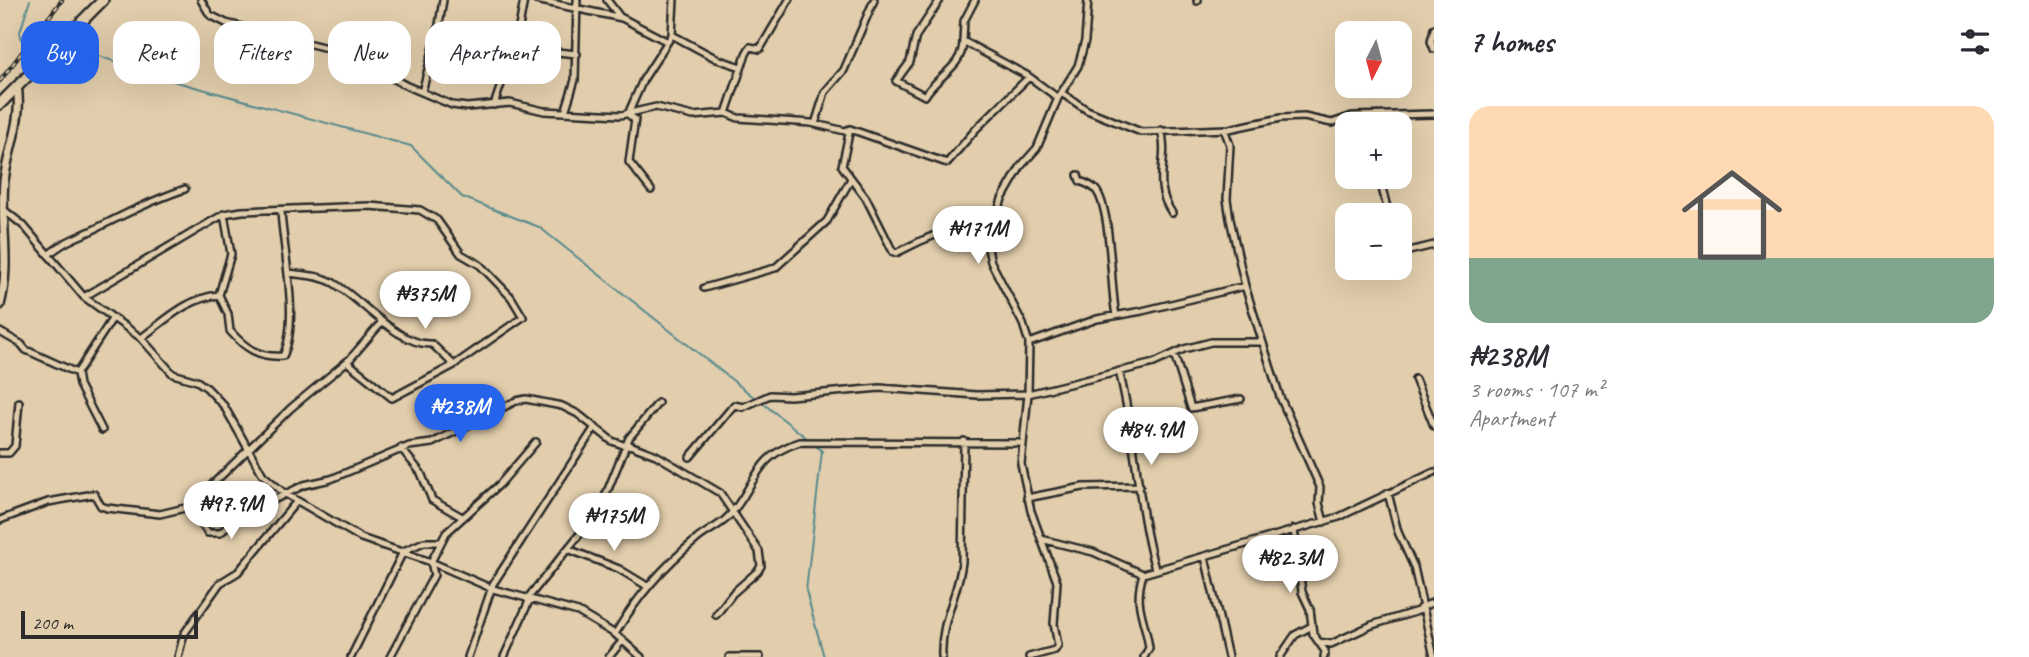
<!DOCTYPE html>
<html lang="en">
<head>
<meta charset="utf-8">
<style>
  :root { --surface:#fff; --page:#f2f2f3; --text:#2b2b33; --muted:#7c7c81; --accent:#2563eb }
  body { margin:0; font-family:Caveat,sans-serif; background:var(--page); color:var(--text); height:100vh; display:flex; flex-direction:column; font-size:26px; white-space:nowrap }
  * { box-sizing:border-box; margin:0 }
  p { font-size:23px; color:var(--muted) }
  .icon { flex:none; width:38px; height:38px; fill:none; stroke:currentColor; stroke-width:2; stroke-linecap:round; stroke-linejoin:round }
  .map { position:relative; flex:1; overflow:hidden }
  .details { display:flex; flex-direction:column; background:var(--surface); width:595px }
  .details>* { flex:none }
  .guide { position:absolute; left:21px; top:21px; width:665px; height:63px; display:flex; gap:14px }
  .needle { width:46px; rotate:186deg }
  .buttons { position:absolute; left:1335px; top:21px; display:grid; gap:14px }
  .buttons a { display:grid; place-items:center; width:77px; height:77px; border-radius:14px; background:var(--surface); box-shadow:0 7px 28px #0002; font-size:35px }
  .scale { position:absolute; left:21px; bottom:18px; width:177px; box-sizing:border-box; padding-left:7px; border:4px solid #2b2b2b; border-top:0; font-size:19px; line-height:24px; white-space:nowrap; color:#2b2b2b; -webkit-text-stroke:5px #e2ceac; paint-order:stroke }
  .price { position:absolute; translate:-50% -60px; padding:0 16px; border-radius:24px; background:#fff; color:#222; font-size:23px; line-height:46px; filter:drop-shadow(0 2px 4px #0008) }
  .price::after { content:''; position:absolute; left:50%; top:42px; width:21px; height:16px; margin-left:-10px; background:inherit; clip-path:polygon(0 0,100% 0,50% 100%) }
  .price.active { background:var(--accent); color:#fff }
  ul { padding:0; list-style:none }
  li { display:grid; align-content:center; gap:14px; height:371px; padding:0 35px }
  li span { display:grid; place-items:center; height:217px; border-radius:21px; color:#555 }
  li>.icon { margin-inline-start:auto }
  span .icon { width:126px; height:126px; fill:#fffc; stroke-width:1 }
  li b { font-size:30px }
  h2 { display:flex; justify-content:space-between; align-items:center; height:84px; padding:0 35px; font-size:30px }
  .pill { padding:0 24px; border-radius:21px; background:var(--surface); box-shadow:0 7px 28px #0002; font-size:24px; line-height:63px }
  .pill.active { background:var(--accent); color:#fff }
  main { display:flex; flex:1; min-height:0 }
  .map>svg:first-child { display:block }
</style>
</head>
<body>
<main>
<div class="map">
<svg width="1434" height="657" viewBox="0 0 1434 657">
  <rect width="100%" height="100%" fill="#e2ceac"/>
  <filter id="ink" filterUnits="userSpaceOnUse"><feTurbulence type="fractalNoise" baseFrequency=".0143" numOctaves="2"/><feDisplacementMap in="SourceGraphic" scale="14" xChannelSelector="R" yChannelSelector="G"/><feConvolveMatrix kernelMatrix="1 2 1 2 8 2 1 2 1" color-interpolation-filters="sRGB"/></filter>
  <g filter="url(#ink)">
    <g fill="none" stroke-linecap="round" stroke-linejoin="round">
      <!-- stream -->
      <path stroke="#598a8f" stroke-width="2" d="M22 40 20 32 30 0
        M68 45 162 78 411 146 462 197 539 227 755 398
        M760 401 808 439
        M815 445 822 451 806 591 824 657"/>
      <!-- minor casing -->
      <g stroke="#2b2b2b" stroke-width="10">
        <path id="minor" d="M201 0 210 15 226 23 347 53 405 85 452 105 467 107 510 103 544 111 621 115 656 107 693 116 726 113 738 118 811 123 845 131 850 129 947 163 976 129 1029 77
          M536 0 622 18 666 41
          M607 0 620 17
          M940 0 916 36 910 62 896 81 925 96C937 75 963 68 963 41
          M975 0 964 21 963 41 1028 76 1058 98
          M1197 1 1198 0
          M1434 29 1431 41 1434 49
          M672 35 717 59 741 67
          M517 38 537 50 577 54
          M422 92 438 31 443 0
          M1063 94 1087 110 1141 132 1229 129 1281 118 1304 117 1332 123 1352 116 1434 114
          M494 105 517 38 524 0
          M565 112 575 80 577 0
          M726 113 746 54 750 47 760 49 789 0
          M635 119 629 162 651 190
          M635 120 628 114 643 80 672 35 674 0
          M815 124 825 92 844 70 874 0
          M850 129 842 166 866 198 893 252 896 253C915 243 972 216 992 221
          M1224 129 1230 145 1227 199 1230 219 1245 286 1280 397 1320 487 1319 503 1324 522
          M1161 130C1170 160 1151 182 1172 213
          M1078 175 1080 181C1085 183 1091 185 1095 189 1112 207 1110 288 1116 315
          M1379 177 1389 215
          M4 210 24 226 84 297 141 338 173 374 197 381 207 388 224 406 263 475 284 493 361 538 431 562 493 589 578 612 615 634 641 657
          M224 214 231 254 219 295 228 314 230 331C245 348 259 358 283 356 300 321 283 250 281 211
          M1400 249 1405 252 1434 245
          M48 255C68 239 74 239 95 229 125 214 153 200 185 189
          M288 273C302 275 319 275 332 282 363 300 398 346 432 344L454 365
          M704 288 775 268 827 221 851 179
          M84 297 224 214 242 211 369 206 420 210 437 220 461 254 480 265 511 297 523 317 454 365 392 398 347 362
          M0 332 21 344 26 350 77 373
          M141 338C166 320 187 298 219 295
          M1029 343 1097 319 1142 311 1245 286
          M1174 354 1191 408 1241 399
          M1119 371C1136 436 1137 505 1155 569
          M1415 379 1434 426
          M102 430 79 385 77 373 112 319
          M627 444 656 455 720 493 759 551 761 566 758 571 733 593 716 615
          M401 448 421 473 432 500 462 517
          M0 453H9L15 446 19 402
          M690 457 734 405 743 407 770 395 790 396 880 388 977 395 1028 394 1154 363 1184 349 1211 342H1262
          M1388 493 1398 532 1414 567 1434 657
          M1027 498 1083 487 1140 486
          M189 507 208 533H220L239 517 304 485 331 479 409 446 432 443 516 401 526 399 562 406 578 414 612 441 626 446
          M0 520 48 502 94 494 101 506 107 508 160 514 189 507 291 408 350 359 382 322
          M1294 529 1302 592 1310 609 1313 634 1325 651 1324 657
          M1041 539 1093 552 1143 574 1339 517 1434 472
          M568 549 619 569 647 586
          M401 552 424 542H440
          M1205 557 1228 657
          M1143 574C1133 607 1145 617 1149 648L1144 657
          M527 599 600 509 629 438 658 403
          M1420 608 1434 602
          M615 634C637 597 662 567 696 540 706 531 718 527 727 518 756 489 752 456 800 442L1021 443
          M1319 642 1331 644 1372 625 1421 610
          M178 657 184 634 220 583 238 572 297 501
          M351 657 403 552
          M390 657 434 575 431 562 446 533 500 484 536 442
          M468 657 493 584 595 427
          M504 657 530 599
          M609 657 623 640
          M729 657H760
          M942 657C940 620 958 597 962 562L964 441
          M1029 657 1055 650 1058 645 1054 624 1057 582 1031 511 1021 464 1028 394 1029 343 1023 324 991 262 987 244 1002 199 1021 166 1037 148 1058 98 1078 66 1085 41 1088 0
          M1280 657 1295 635 1312 626"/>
      </g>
      <!-- secondary casing -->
      <g stroke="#2b2b2b" stroke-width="12">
        <path id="secondary" d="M0 305C11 264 0 223 4 181 8 149 23 119 17 86"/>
      </g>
      <!-- trunk casing -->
      <g stroke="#2b2b2b" stroke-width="14">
        <path id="trunk" d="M0 104 103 0"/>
      </g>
      <!-- minor -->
      <use href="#minor" stroke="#e2ceac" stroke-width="5"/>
      <!-- secondary -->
      <use href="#secondary" stroke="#e2ceac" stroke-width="7"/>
      <!-- trunk -->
      <use href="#trunk" stroke="#e2ceac" stroke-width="9"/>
      <!-- rail casing -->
      <g stroke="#2b2b2b" stroke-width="4.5">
        <path id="rail" d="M0 81 62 0"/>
      </g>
      <!-- rail -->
      <use href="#rail" stroke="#e2ceac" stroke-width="2" stroke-dasharray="5" stroke-linecap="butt"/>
    </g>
  </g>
</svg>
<div class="buttons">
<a><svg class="needle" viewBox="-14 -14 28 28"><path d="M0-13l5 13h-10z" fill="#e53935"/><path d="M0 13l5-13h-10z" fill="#7c7c81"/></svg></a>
<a>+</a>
<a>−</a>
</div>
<div class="scale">200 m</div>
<b class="price" style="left:978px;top:266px">₦171M</b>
<b class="price" style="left:425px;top:331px">₦375M</b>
<b class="price active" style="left:460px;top:444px">₦238M</b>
<b class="price" style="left:1151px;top:467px">₦84.9M</b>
<b class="price" style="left:231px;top:541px">₦97.9M</b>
<b class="price" style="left:614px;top:553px">₦175M</b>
<b class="price" style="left:1290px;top:595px">₦82.3M</b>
<div class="guide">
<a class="pill active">Buy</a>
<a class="pill">Rent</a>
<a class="pill">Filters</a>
<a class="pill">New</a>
<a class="pill">Apartment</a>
</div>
</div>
<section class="details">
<h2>7 homes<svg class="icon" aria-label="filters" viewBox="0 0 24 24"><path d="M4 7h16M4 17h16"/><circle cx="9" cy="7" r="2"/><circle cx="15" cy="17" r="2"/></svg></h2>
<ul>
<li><span style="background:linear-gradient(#ffd9b3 70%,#7fa58c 0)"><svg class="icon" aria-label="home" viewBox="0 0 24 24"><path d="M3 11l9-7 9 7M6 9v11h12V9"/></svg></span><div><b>₦238M</b><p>3 rooms · 107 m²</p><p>Apartment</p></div></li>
</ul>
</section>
</main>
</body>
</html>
